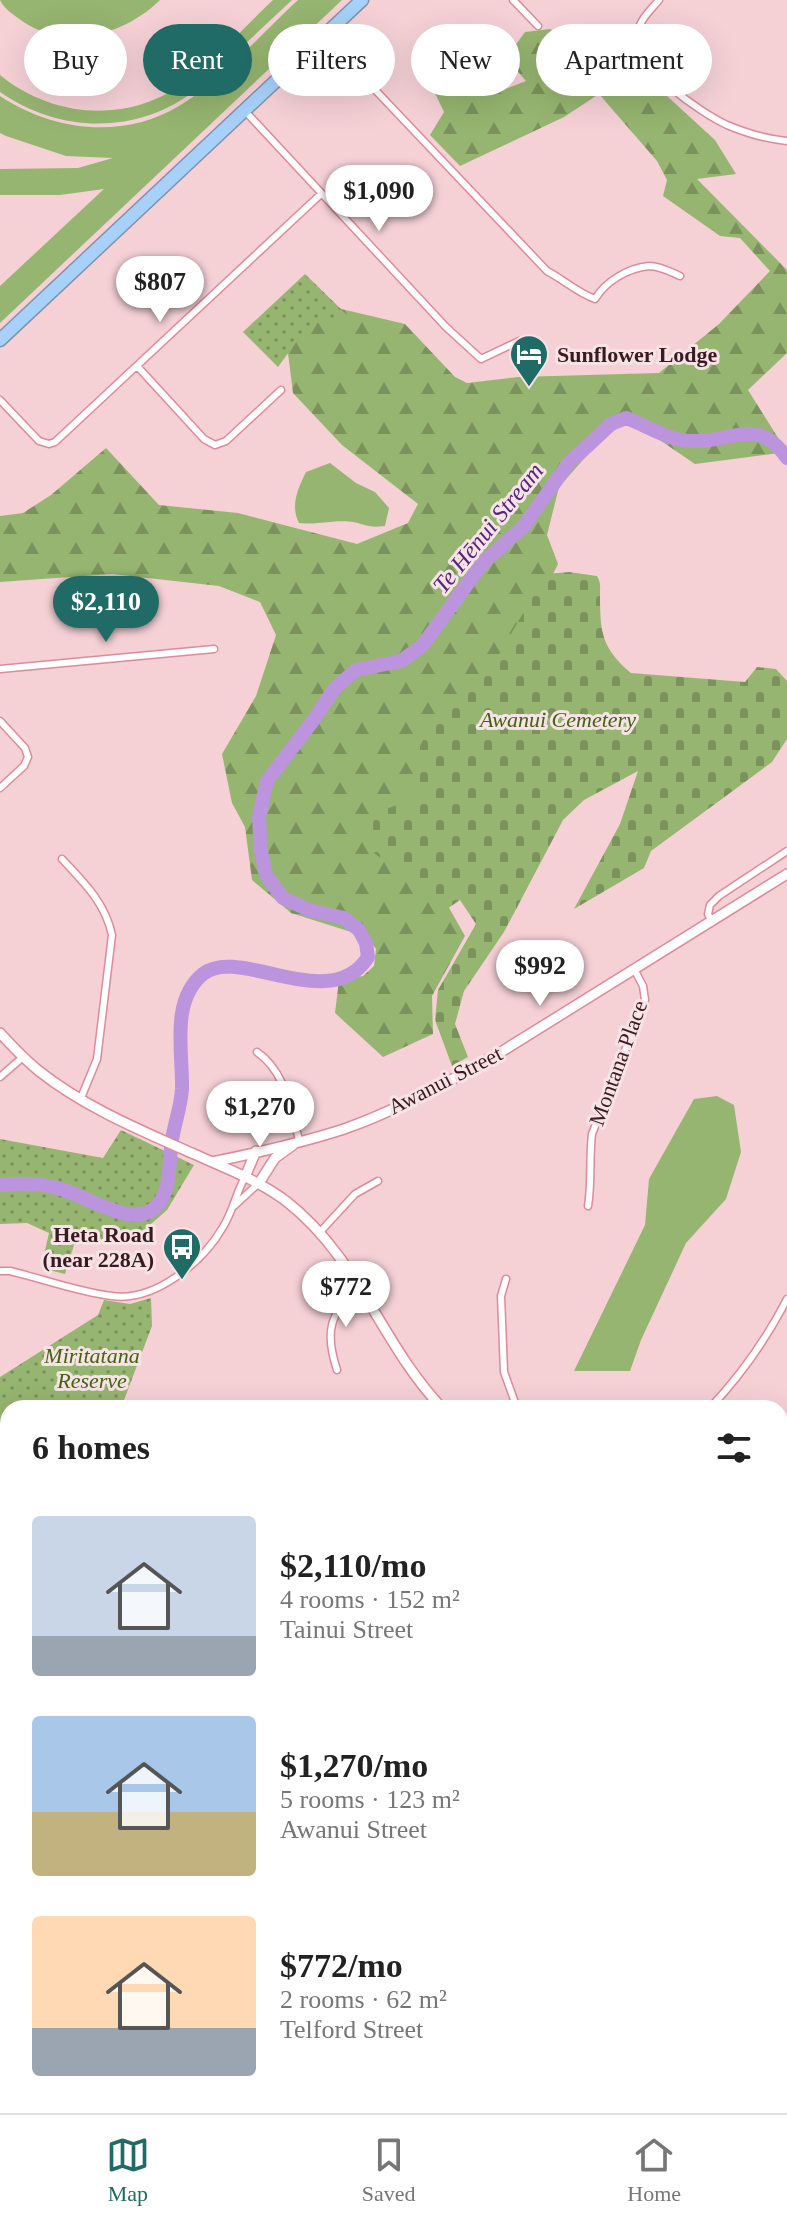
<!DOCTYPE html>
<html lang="en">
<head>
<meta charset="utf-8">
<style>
  :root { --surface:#fff; --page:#f2f2f2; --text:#222; --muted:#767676; --line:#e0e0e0; --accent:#206b66 }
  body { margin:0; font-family:"Times New Roman",serif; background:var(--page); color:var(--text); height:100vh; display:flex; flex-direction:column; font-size:30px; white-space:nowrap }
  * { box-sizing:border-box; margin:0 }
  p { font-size:26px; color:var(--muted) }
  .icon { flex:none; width:44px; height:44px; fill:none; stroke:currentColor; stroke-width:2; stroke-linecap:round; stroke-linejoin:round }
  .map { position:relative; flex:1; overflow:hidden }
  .panel { position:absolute; left:0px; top:1400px; width:788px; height:714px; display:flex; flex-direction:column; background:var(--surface); border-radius:24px 24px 0 0; box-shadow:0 8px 32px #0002 }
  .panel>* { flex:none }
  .guide { position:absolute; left:24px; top:24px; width:740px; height:72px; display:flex; gap:16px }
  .price { position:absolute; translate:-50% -68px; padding:0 18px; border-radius:28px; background:#fff; color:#222; font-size:26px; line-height:52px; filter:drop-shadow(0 2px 4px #0008) }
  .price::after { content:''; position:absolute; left:50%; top:48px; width:24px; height:18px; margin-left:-12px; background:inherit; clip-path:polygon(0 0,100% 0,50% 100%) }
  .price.selected { background:var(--accent); color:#fff }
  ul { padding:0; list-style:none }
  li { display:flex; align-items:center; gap:24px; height:200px; padding:0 32px }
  li span { display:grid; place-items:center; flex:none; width:224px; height:160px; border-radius:8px; color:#555 }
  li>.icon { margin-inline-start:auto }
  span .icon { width:96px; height:96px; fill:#fffc; stroke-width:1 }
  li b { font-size:34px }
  h2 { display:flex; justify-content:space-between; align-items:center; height:96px; padding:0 32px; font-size:34px }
  .tag { padding:0 28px; border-radius:36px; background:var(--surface); box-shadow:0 8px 32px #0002; font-size:28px; line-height:72px }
  .tag.selected { background:var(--accent); color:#fff }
  .tabs { display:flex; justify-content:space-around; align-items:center; height:112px; border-top:2px solid var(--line); background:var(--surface); font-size:22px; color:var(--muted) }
  .tabs a { display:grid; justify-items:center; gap:4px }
  .tabs .selected { color:var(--accent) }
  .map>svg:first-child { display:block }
</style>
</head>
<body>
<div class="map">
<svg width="787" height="2113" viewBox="0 0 787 2113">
  <defs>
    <pattern id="forest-firs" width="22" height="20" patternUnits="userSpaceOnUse" patternTransform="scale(2)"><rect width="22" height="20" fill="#96b570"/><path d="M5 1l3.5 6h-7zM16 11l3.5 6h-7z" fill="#7b925c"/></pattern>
    <pattern id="cemetery-stones" width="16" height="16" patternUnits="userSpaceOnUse" patternTransform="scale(2)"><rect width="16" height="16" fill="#96b570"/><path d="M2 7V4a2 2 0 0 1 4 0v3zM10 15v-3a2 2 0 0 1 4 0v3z" fill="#7b925c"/></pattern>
    <pattern id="park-dots" width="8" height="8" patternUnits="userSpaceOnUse" patternTransform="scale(2)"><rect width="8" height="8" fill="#96b570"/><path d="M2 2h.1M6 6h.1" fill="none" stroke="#7b925c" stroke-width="1.8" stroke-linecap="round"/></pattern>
  </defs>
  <rect width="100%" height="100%" fill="#f5d1d6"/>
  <!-- grass -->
  <path fill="#96b570" d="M0 0H160C125 35 65 51 22 21 14 15 4 9 0 0Z
    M273 0H292L197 89C139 135 60 134 0 92V75C50 116 122 124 178 87 211 65 243 28 273 0Z
    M298 0H342L0 323V286L104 189 60 195H0V169L78 168 113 158 66 156 6 136 0 133V96C53 131 122 140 179 106 219 83 263 32 298 0Z
    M330 463 356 483 375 492 389 508 385 526C369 528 367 525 353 522 339 519 315 525 299 523 290 506 298 488 306 472Z
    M717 1096 734 1105 741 1152 726 1199 686 1243 641 1340 630 1371H574L645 1225 649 1179 694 1099Z"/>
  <!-- forest -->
  <path fill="url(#forest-firs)" d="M550 29 595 47 608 42 715 140 736 174 697 179 787 270V353L748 390 787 452 695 464 639 426 626 424 605 435 559 487 547 535 558 564 517 647 439 890 465 936 432 996 433 1034 383 1057 335 1013 339 980 363 976 374 966 376 949 367 937 291 913 252 880 245 827 232 803 222 754 256 696 276 635 260 602 219 586 112 574 0 582V516L23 513 51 495 106 448 159 505 238 513 357 544 408 523 418 504 342 445 293 393 287 345 306 319 337 308 405 324 455 377 467 383 518 377 659 373 719 324 770 271 740 238 720 236 663 196 667 180 657 161 599 94 564 117 460 166 430 135 444 112 427 77C452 45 476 72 495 93L526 81 506 58 525 32Z"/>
  <!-- cemetery -->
  <path fill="url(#cemetery-stones)" d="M569 572 597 576C601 583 600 586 600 594 600 631 601 648 631 673L745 682 757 667 776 669 787 681V739L772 762 651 851 644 868 574 909 620 824 638 771 584 800 563 820 504 932 464 991 455 1024 468 1057 452 1066 435 1020 438 990 476 924 460 900 447 909 374 853 373 823 377 813 411 799 416 789 413 769 415 756 438 710 494 663 546 574Z"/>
  <!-- park -->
  <path fill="url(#park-dots)" d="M305 274 346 314 313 324 305 330 278 367 243 332Z
    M121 1130 194 1165 167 1210 143 1231 74 1245 65 1274 41 1268 49 1233 27 1223 0 1224V1139L103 1158Z
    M151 1298 152 1326 124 1400 117 1408H8V1535L0 1518V1377L98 1315 104 1300 130 1304Z
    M380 2106H673L677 2113H386Z"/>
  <!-- water -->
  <path fill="#bc94de" d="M703 2106H750L747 2113H700Z"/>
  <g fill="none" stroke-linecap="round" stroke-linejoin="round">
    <!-- river -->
    <path stroke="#bc94de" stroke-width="14" d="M0 1185C19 1183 42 1183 61 1189 87 1196 139 1234 160 1202 170 1188 169 1166 171 1149 172 1129 181 1109 182 1089 183 1052 170 1001 203 974 239 945 331 1016 368 957L366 943 359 930 344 918 309 910 283 898 266 875 261 851 259 817 267 781 312 722 335 688 356 670 401 661 422 646 482 564 524 526 568 464 611 424 626 418C648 426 668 440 691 441 734 443 757 415 787 458"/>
    <!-- street casing -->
    <g stroke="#df8a99" stroke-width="9">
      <path id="street" d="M513 0 538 26
        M659 0C650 11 638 21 637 36 635 68 701 113 727 125 746 133 766 139 787 141
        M324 36 547 271C564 280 578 293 595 299 606 281 628 268 649 266 660 266 671 272 680 276
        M245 111 446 327 481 359 519 341
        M137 366 204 439 215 445 226 441 281 390
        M0 400 39 441 49 444 55 442 321 194
        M0 669 214 649
        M0 721 25 748 28 757 24 766 0 788
        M62 859C84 883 105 902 112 935L97 1059 81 1098
        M711 920 708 914 710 905 719 896 787 851
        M257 1052C287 1073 290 1110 300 1143
        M0 1077 23 1057
        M234 1206 259 1183
        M588 1206C592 1182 589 1158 592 1134L645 1000 643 986 634 969
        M320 1232 355 1194 378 1181
        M0 1271H10C44 1279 78 1292 112 1296 155 1302 203 1262 223 1227 233 1211 236 1193 245 1177
        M506 1279 501 1296 504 1372 517 1408
        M337 1370C325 1334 328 1310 362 1289
        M710 1408C740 1376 767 1338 787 1299
        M0 1610 8 1622
        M780 1697 787 1704
        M780 1779 787 1772
        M0 1788 8 1797
        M780 1862 787 1869
        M0 1927 8 1934
        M0 1996 8 1982
        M138 2106 144 2113
        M268 2106 275 2113"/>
    </g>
    <!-- secondary casing -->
    <g stroke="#df8a99" stroke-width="12">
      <path id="secondary" d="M0 1033C12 1046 25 1060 39 1071 84 1107 142 1131 194 1154 225 1168 258 1180 286 1201 360 1259 379 1341 442 1408
        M212 1162C256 1153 301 1143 344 1129 396 1111 453 1080 501 1052L787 874
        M245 1177 256 1151
        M259 1183 275 1158 293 1145
        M780 1545 787 1544
        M81 2113 88 2106"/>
    </g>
    <!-- highway casing -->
    <g stroke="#8191ad" stroke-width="15">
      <path id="highway" d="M0 340 362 0"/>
    </g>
    <!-- street -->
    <use href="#street" stroke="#fff" stroke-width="6"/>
    <!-- secondary -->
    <use href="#secondary" stroke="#fff" stroke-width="9"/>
    <!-- highway -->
    <use href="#highway" stroke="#a7d1f9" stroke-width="12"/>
  </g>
  <!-- icons -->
  <defs>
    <g id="hotel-pin" transform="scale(2)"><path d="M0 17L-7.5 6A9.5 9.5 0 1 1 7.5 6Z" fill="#206b66" stroke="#f6e3e5"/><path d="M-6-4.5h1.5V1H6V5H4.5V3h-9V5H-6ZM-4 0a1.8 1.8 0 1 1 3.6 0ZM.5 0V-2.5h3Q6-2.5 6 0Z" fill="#fff"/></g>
    <g id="bus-pin" transform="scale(2)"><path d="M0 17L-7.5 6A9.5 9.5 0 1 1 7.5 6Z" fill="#206b66" stroke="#f6e3e5"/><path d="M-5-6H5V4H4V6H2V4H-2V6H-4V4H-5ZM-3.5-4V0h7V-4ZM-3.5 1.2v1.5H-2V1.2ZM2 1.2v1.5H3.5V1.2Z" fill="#fff"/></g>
  </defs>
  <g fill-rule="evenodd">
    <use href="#hotel-pin" x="529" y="354"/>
    <use href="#bus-pin" x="182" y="1247"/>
  </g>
  <g text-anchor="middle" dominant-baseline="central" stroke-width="6" stroke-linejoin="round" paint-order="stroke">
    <!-- poi labels -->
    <g font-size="22" font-weight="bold" fill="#3a1920" stroke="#f6e3e5" text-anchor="start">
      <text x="557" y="354">Sunflower Lodge</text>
      <text x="154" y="1234" text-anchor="end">Heta Road<tspan x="154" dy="25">(near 228A)</tspan></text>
    </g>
    <!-- park labels -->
    <g font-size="22" font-style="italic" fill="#44630f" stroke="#f6e3e5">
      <text x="558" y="719">Awanui Cemetery</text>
      <text x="92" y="1355">Miritatana<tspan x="92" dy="25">Reserve</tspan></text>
    </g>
    <!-- street labels -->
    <g font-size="22" fill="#3a1920" stroke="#f6e3e5">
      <text transform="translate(618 1063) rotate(-70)">Montana Place</text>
      <text transform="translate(445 1080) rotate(-27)">Awanui Street</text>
    </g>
    <!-- water labels -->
    <g font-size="24" font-style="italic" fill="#58257a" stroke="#f6e3e5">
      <text transform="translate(488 528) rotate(-51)">Te Hēnui Stream</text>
    </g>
  </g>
</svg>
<b class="price" style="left:379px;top:233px">$1,090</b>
<b class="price" style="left:160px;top:324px">$807</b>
<b class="price selected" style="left:106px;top:644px">$2,110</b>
<b class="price" style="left:540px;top:1008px">$992</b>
<b class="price" style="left:260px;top:1149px">$1,270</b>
<b class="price" style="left:346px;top:1329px">$772</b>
<div class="guide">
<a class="tag">Buy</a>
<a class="tag selected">Rent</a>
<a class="tag">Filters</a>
<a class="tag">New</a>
<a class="tag">Apartment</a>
</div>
<section class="panel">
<h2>6 homes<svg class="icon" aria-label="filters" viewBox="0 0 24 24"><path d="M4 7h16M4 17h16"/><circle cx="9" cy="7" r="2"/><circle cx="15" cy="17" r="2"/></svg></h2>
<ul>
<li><span style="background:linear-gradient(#c9d6e8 75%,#9aa5b1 0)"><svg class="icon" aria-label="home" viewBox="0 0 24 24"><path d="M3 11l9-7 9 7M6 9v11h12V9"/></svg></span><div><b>$2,110/mo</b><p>4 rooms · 152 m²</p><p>Tainui Street</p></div></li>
<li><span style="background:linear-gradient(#a9c7e8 60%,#c2b280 0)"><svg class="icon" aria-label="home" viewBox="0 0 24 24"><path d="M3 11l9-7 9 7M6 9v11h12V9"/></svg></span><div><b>$1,270/mo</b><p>5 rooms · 123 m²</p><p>Awanui Street</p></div></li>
<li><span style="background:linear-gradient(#ffd9b3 70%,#9aa5b1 0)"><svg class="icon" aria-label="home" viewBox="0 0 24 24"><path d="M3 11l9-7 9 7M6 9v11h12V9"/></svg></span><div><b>$772/mo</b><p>2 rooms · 62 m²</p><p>Telford Street</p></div></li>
</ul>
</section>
</div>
<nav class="tabs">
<a class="selected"><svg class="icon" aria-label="map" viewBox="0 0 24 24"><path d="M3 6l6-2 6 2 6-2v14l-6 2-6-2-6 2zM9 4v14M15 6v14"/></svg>Map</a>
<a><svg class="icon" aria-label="saved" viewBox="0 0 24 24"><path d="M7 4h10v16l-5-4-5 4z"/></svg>Saved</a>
<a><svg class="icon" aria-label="home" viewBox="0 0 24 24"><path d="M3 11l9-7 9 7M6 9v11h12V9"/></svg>Home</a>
</nav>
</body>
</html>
